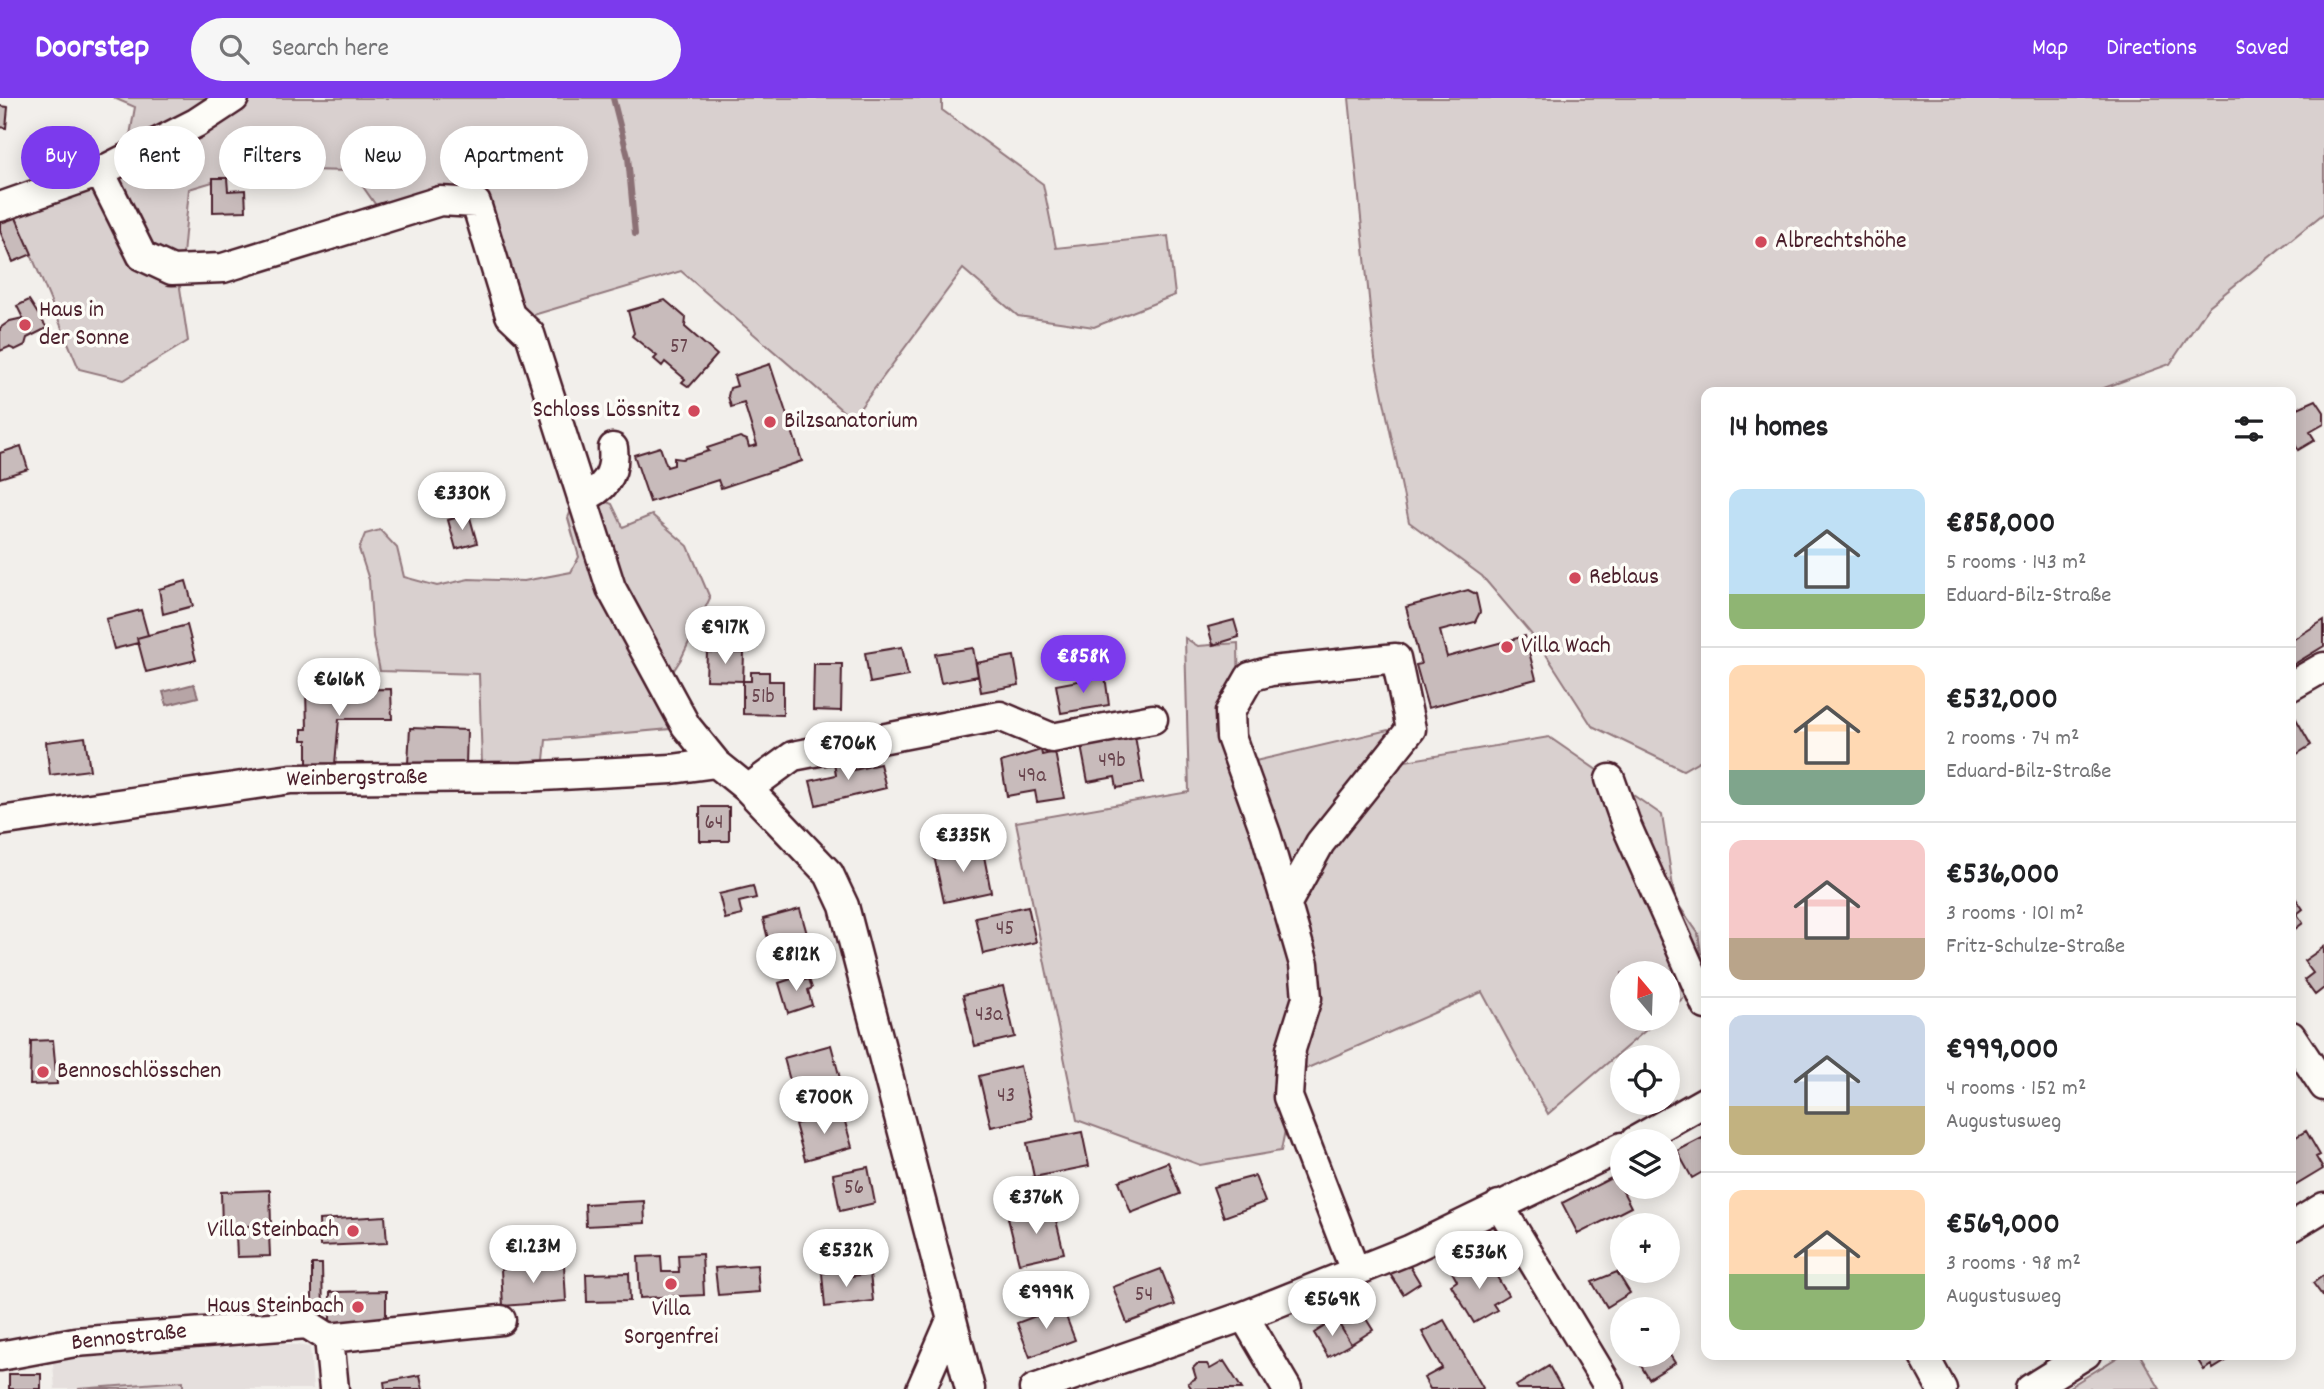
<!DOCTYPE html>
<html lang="en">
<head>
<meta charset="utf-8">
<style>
  :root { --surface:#fff; --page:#f6f6f6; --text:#202124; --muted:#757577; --line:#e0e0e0; --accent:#7c3aed }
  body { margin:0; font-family:Dekko,sans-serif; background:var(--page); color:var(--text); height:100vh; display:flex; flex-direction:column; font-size:26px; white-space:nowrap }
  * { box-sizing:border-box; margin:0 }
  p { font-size:23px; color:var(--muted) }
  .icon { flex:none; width:38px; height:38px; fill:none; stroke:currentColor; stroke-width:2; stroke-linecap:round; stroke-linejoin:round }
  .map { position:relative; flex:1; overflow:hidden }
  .sheet { position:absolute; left:1701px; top:289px; width:595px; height:973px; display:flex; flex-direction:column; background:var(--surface); border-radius:14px; box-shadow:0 4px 18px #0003 }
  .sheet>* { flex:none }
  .top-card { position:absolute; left:21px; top:28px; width:665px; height:63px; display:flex; gap:14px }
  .needle { width:46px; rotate:341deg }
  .fabs { position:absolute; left:1610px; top:863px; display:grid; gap:14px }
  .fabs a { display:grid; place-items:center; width:70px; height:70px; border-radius:50%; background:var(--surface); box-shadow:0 4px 18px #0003; font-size:35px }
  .price { position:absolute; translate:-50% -60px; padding:0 16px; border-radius:24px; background:#fff; color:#222; font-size:23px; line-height:46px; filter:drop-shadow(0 2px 4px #0008) }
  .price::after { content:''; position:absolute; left:50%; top:42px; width:21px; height:16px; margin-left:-10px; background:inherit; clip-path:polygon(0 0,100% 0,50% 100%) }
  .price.active { background:var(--accent); color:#fff }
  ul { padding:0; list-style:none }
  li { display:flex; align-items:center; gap:21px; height:175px; padding:0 28px }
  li+li { border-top:2px solid var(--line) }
  li span { display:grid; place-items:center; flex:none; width:196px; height:140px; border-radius:14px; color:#555 }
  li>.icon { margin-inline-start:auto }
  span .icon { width:84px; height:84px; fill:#fffc; stroke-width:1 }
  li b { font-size:30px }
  h2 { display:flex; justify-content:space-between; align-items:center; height:84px; padding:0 28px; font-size:30px }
  .pill { padding:0 24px; border-radius:32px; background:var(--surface); box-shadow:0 4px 18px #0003; font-size:24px; line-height:63px }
  .pill.active { background:var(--accent); color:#fff }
  header { display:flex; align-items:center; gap:42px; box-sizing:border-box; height:98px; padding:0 35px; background:var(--accent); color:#fff }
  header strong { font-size:33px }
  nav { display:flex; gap:38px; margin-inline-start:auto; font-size:24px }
  .search { width:490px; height:63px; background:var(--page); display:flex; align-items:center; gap:18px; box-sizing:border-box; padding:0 24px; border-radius:38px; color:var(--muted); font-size:26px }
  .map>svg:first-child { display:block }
</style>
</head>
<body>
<header>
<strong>Doorstep</strong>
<div class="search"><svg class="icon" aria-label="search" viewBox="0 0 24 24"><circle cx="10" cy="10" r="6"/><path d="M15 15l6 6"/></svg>Search here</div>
<nav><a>Map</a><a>Directions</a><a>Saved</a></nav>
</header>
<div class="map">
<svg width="2324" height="1291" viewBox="0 0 2324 1291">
  <rect width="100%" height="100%" fill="#f2efeb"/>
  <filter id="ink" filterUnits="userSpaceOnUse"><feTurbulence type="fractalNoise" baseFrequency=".0143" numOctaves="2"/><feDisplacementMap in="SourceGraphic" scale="14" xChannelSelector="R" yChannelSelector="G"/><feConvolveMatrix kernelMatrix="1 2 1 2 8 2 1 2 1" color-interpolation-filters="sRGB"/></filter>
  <g filter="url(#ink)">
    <!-- built -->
    <path fill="#e5dfdd" d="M1706 830V883L1698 835Z
      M266 1243 310 1249 313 1291H55L53 1265 107 1253Z"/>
    <!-- green -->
    <path fill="#d9d0cf" stroke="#92787d" stroke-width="2" d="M114 0H942V12L1043 86 1056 150 1168 138 1175 197 1094 229 1018 218 963 171 852 321 681 173 520 221 471 114 382 116 352 73 256 71 189 91 180 190 188 243 124 282 79 271 13 113 127 54 135 9Z
      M1349 0H2324V115L2209 208 2170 266 2093 294H1706V659L1683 672 1592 628 1538 544 1482 478 1409 424 1375 260Z
      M597 400 612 406 623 429 652 417 688 448 710 500 681 561 661 592 670 631 546 642 544 662 482 667 479 576 380 573 373 539 369 482 359 451 365 436 380 432 397 450 404 479 437 488 469 481 524 483 571 474 579 459 568 420 573 407Z
      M1185 540 1198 548 1238 545 1239 612 1251 664 1388 632 1398 641 1406 663 1549 639 1662 717 1675 802 1698 835 1705 881 1668 913V875H1622V920L1659 921 1548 1016 1482 894 1296 975 1281 1053 1200 1067 1077 1022 1016 724 1189 694Z
      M2123 1256 2140 1257 2160 1291H2066Z
      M183 1283V1291H78Z"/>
    <!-- water -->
    <path fill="#b7a5a6" stroke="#8b6f75" stroke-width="2" d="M194 586 198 599 167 607 163 594Z"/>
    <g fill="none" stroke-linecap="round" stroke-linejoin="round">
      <!-- stream -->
      <path stroke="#8b6f75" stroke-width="6" d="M613 0 628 59 635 136"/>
    </g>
    <!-- building -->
    <path fill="#c8bbbb" stroke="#4a1f2b" stroke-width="2" d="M0 8 8 9 6 30 0 29Z
      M213 80H227L228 93 245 92 246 113 213 114Z
      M13 113 32 156 13 164 0 133V118Z
      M29 202 47 230 27 240 25 247 15 252 9 249 0 253V230L10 223 23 220 17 208Z
      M665 202 686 220 685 229 717 257 689 289 682 284 685 281 665 264 662 268 654 261 657 258 632 238 634 235 628 213Z
      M770 266 802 363 721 390 718 382 650 404 634 357 660 349 667 369 674 367V360L682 361 709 353 707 350 740 339 747 342 749 349 757 347 744 305 731 309 728 298 730 290 737 288 734 278Z
      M2316 302 2324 314V326L2310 334 2315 342 2298 352 2291 339V313Z
      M21 348 28 371 0 380V355Z
      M469 416 477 445 456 451 448 422Z
      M186 483 193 508 163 516 159 491Z
      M1468 492 1476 496 1480 514 1475 524 1440 533 1447 559 1525 538 1536 581 1428 610 1416 567 1421 566 1406 509Z
      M141 512 148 537 137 540 138 545 114 551 106 521Z
      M1234 522 1239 539 1213 547 1208 529Z
      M2324 522V548L2291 568V543Z
      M187 527 196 562 146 574 137 540Z
      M902 549 908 578 870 585 865 555Z
      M973 550 978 578 941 585 935 556Z
      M707 554 744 555 743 583 706 582Z
      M1014 558 1019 587 981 594 976 565Z
      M814 566H842L841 613 813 612Z
      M751 574H769V583H783V617L743 616V583H751Z
      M1105 578 1109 607 1061 615 1056 587Z
      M391 591 392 621H339L335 666 307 667V642H302V631H307L306 592Z
      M2295 619 2311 647 2291 660V621Z
      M410 630 467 632 466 667 408 665Z
      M1135 638 1143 685 1117 690 1115 679 1088 684 1081 648Z
      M85 639 90 672 50 677 46 644Z
      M1041 652 1042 657 1055 654 1064 700 1037 704 1035 693 1007 698 1001 664Z
      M851 660 854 672 880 666 886 690 816 707 810 683 836 677 834 664Z
      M700 709H729V743H700Z
      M982 748 991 794 944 804 934 758Z
      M753 788 756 800 739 804 742 817 725 821 719 796Z
      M2294 798 2303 811 2297 816 2303 825 2291 834V800Z
      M1028 808 1036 844 983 856 975 819Z
      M800 811 809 843 771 853 763 821Z
      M2324 849V890L2315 897 2304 882 2313 875 2304 863Z
      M803 877 805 882 809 881 812 890 808 892 812 907 788 915 779 885Z
      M1003 888 1015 939 975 948 963 897Z
      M53 942 57 986 30 987 31 943Z
      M831 947 841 984 794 998 784 960Z
      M1020 968 1032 1020 991 1029 979 978Z
      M842 1013 852 1049 805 1062 795 1026Z
      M2306 1033 2320 1057 2316 1059 2323 1071 2293 1089 2291 1042Z
      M1082 1034 1089 1068 1034 1079 1027 1045Z
      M1702 1040 1706 1048V1072L1692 1080 1677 1053Z
      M1168 1064 1180 1096 1131 1115 1119 1083Z
      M868 1069 875 1105 840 1113 833 1076Z
      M1255 1078 1265 1104 1224 1119 1213 1089Z
      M1615 1078 1631 1109 1578 1136 1562 1105Z
      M270 1092 271 1127 222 1129 221 1094Z
      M644 1103 645 1125 586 1128 585 1106Z
      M1053 1110 1064 1155 1019 1165 1008 1120Z
      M385 1118 387 1145 320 1148 319 1122Z
      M269 1135 270 1158 237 1159 236 1136Z
      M702 1156 704 1197 640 1200 638 1159 661 1158 662 1174H679L678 1157Z
      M1488 1164 1508 1197 1493 1206 1497 1212 1474 1225 1451 1187 1457 1183 1452 1174 1462 1169 1467 1177Z
      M1408 1165 1420 1185 1403 1196 1390 1176Z
      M312 1166H322L323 1216 312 1217Z
      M564 1167 566 1203 503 1208 501 1171Z
      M757 1167 759 1194 718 1197 715 1170Z
      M1161 1171 1175 1207 1127 1225 1113 1189Z
      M842 1173V1179L870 1176 873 1203 825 1209 822 1175Z
      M1617 1174 1630 1195 1607 1209 1592 1184Z
      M629 1175 630 1203 587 1204 586 1176Z
      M2324 1177V1200L2313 1185Z
      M386 1193V1224H330V1194Z
      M1062 1208 1075 1242 1030 1259 1017 1225Z
      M1358 1208 1373 1232 1351 1246 1336 1221Z
      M1336 1221 1351 1246 1328 1259 1314 1235Z
      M1444 1222 1483 1290 1482 1291H1430L1424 1280 1442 1270 1422 1234Z
      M1668 1254 1675 1265 1649 1281 1635 1258 1668 1256Z
      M2194 1256H2233L2234 1258 2213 1271 2211 1267 2204 1272Z
      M1224 1263 1242 1291H1192L1188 1285 1196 1280 1193 1270 1197 1266H1207L1210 1271Z
      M1549 1268 1562 1291H1518L1516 1288Z
      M9 1276H41V1291H9Z
      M420 1277 423 1291H385L384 1284Z"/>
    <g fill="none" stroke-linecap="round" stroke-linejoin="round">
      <!-- minor casing -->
      <g stroke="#4a1f2b" stroke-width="33">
        <path id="minor" d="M100 74 142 158 172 172 223 170 440 103 476 105 510 217 530 236 611 490 686 628 716 665 748 691 829 776 844 808 970 1291
          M0 109 100 74 196 25 234 0
          M582 400C605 391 616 376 613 350
          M2291 588 2324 569
          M1610 681 1627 729 1706 907
          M748 691 793 658 1000 618 1052 640 1153 621
          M0 723 291 681 523 679 672 671 716 665
          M1288 803 1320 745 1411 631 1396 560 1271 573 1250 579 1230 614 1231 639 1266 736 1304 866 1307 900 1291 951 1288 999 1355 1173
          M2291 938 2324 988
          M1635 1043 1706 1003
          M1499 1107 1610 1291
          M2291 1129 2324 1109
          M1244 1218 1287 1291
          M329 1240 501 1222
          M1923 1256 1942 1291
          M0 1258 75 1244 307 1226 329 1240 334 1291
          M921 1291 951 1222
          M1034 1291 1244 1218 1409 1152 1622 1049
          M2030 1291 2086 1256"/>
      </g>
      <!-- minor -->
      <use href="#minor" stroke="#fdfcf7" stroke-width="28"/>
    </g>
  </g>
  <!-- markers -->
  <g fill="#d1495b" stroke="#fdfcf7" stroke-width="2.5">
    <circle cx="1761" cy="144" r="7"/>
    <circle cx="25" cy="227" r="7"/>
    <circle cx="694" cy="313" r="7"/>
    <circle cx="770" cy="324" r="7"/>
    <circle cx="1575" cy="480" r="7"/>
    <circle cx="1507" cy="549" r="7"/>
    <circle cx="43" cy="974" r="7"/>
    <circle cx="353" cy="1133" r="7"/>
    <circle cx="671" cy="1186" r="7"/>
    <circle cx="358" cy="1209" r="7"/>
  </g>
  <g text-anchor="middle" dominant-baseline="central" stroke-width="7" stroke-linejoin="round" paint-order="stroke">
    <!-- number labels -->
    <g font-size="21" fill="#6a464f">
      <text x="679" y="250">57</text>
      <text x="763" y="600">51b</text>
      <text x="1112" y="664">49b</text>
      <text x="1032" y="679">49a</text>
      <text x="714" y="726">64</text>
      <text x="1005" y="832">45</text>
      <text x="989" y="918">43a</text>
      <text x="1006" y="999">43</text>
      <text x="854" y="1091">56</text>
      <text x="1144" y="1198">54</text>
    </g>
    <!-- poi labels -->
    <g font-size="24" fill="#4a1f2b" stroke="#fdfcf7" text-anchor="start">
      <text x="1775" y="144">Albrechtshöhe</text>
      <text x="39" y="213">Haus in<tspan x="39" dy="28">der Sonne</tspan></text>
      <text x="680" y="313" text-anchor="end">Schloss Lössnitz</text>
      <text x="784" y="324">Bilzsanatorium</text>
      <text x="1589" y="480">Reblaus</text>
      <text x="1521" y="549">Villa Wach</text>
      <text x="57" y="974">Bennoschlösschen</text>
      <text x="339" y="1133" text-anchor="end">Villa Steinbach</text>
      <text x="344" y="1209" text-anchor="end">Haus Steinbach</text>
      <text x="671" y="1212" text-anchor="middle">Villa<tspan x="671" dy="28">Sorgenfrei</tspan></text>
    </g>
    <!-- street labels -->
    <g font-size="24" fill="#4a1f2b" stroke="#fdfcf7">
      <text transform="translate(357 681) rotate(-1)">Weinbergstraße</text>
      <text transform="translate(129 1240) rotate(-6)">Bennostraße</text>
    </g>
  </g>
</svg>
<div class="fabs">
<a><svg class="needle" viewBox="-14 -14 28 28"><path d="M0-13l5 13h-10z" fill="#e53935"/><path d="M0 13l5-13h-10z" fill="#757577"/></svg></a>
<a><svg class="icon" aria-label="locate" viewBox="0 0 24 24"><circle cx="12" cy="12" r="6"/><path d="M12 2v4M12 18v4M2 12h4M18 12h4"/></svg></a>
<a><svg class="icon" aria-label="layers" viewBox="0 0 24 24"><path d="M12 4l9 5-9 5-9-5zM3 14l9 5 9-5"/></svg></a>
<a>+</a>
<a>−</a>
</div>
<b class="price" style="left:462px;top:434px">€330K</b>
<b class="price" style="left:725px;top:568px">€917K</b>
<b class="price active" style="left:1083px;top:597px">€858K</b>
<b class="price" style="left:339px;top:620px">€616K</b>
<b class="price" style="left:848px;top:684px">€706K</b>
<b class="price" style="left:963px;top:776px">€335K</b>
<b class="price" style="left:796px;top:895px">€812K</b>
<b class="price" style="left:824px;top:1038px">€700K</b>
<b class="price" style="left:1036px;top:1138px">€376K</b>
<b class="price" style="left:533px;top:1187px">€1.23M</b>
<b class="price" style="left:846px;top:1191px">€532K</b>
<b class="price" style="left:1479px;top:1193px">€536K</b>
<b class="price" style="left:1046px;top:1233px">€999K</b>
<b class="price" style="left:1332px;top:1240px">€569K</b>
<div class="top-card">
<a class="pill active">Buy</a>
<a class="pill">Rent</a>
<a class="pill">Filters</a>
<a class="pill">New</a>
<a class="pill">Apartment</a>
</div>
<section class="sheet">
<h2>14 homes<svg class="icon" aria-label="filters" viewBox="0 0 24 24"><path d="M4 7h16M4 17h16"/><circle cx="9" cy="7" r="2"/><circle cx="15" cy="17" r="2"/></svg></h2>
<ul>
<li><span style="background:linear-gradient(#bfe0f5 75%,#8fb573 0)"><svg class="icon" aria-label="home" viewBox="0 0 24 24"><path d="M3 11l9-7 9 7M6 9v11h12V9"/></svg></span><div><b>€858,000</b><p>5 rooms · 143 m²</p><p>Eduard-Bilz-Straße</p></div></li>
<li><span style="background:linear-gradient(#ffd9b3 75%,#7fa58c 0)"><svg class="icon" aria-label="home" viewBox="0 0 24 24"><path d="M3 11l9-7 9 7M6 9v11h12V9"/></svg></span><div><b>€532,000</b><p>2 rooms · 74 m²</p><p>Eduard-Bilz-Straße</p></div></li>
<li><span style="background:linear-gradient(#f6c9c9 70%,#b9a48a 0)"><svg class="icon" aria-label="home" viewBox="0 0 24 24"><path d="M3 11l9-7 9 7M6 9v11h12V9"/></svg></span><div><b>€536,000</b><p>3 rooms · 101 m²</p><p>Fritz-Schulze-Straße</p></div></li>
<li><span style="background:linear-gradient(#c9d6e8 65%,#c2b280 0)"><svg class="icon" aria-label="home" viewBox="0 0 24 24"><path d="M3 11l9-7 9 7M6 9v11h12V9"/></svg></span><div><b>€999,000</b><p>4 rooms · 152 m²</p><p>Augustusweg</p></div></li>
<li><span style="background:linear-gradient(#ffd9b3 60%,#8fb573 0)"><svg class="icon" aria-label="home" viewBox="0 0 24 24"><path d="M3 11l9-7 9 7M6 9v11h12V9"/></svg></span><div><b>€569,000</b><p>3 rooms · 98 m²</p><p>Augustusweg</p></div></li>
</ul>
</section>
</div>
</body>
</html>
